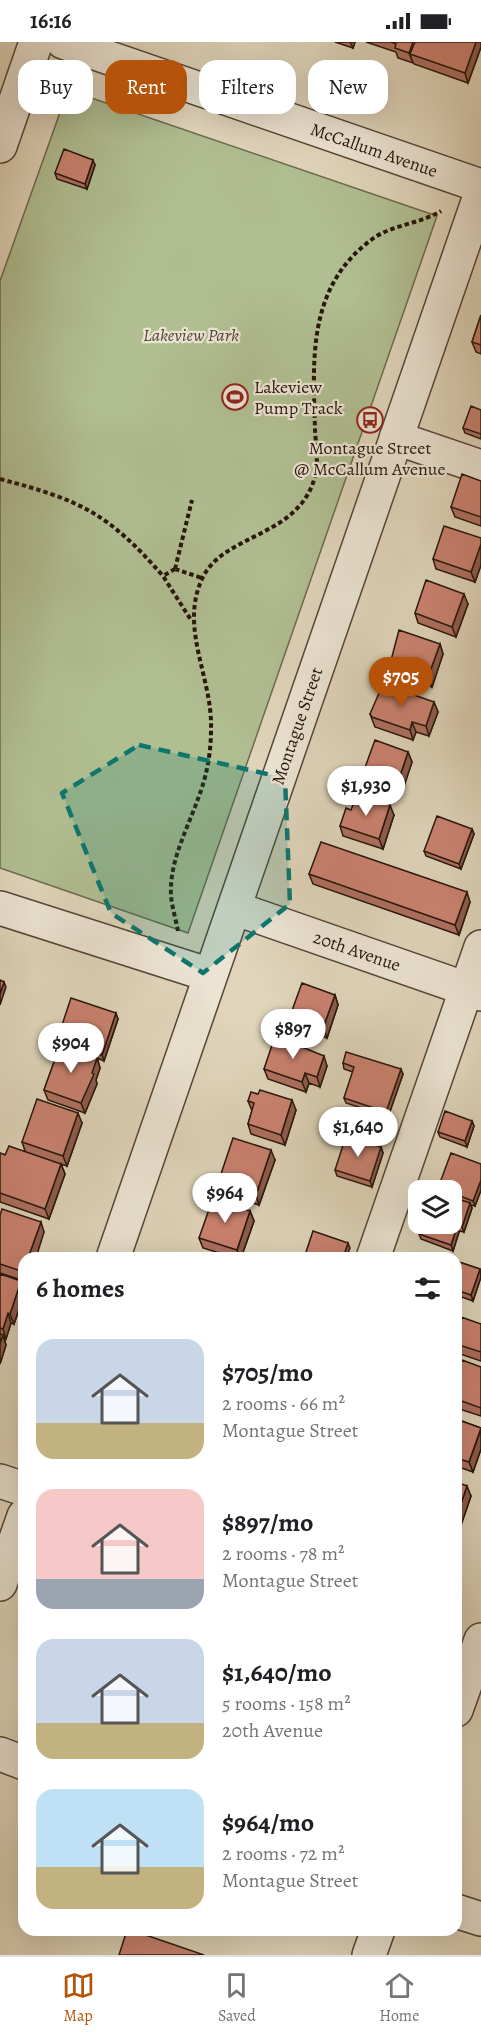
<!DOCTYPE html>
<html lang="en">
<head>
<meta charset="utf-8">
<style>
  :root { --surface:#fff; --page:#f2f2f2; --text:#202124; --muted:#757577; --line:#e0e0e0; --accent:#b45309 }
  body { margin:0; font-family:Alegreya,serif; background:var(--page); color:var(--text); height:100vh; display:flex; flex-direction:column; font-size:22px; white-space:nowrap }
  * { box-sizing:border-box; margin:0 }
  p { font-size:20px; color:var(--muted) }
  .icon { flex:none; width:33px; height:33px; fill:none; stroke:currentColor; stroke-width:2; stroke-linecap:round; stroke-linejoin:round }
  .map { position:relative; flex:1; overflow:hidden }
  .details { position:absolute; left:18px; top:1210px; width:444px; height:684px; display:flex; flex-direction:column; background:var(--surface); border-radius:18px; box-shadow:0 6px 24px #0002 }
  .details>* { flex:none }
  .hud { position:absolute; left:18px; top:18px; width:446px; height:54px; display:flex; gap:12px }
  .tools { position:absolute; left:408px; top:1138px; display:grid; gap:12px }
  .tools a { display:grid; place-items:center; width:54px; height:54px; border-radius:12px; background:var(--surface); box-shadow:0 6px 24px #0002; font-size:30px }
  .price { position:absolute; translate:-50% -51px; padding:0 14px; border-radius:21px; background:#fff; color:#222; font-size:20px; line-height:39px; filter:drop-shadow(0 2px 3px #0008) }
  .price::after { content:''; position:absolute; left:50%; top:36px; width:18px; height:14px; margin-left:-9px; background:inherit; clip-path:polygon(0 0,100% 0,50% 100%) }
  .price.selected { background:var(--accent); color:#fff }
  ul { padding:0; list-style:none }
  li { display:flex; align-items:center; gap:18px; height:150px; padding:0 18px }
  li span { display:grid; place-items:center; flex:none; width:168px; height:120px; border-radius:18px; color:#555 }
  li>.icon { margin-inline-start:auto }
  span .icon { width:72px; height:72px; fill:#fffc; stroke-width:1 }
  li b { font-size:26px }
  h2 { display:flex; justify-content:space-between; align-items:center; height:72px; padding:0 18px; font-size:26px }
  .chip { padding:0 21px; border-radius:18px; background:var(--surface); box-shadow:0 6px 24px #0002; font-size:21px; line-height:54px }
  .chip.selected { background:var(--accent); color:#fff }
  .status { display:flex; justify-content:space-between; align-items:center; height:42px; padding:0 30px; background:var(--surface); direction:ltr }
  .status svg { height:16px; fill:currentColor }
  .tab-bar { display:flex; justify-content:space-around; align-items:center; height:84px; border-top:2px solid var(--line); background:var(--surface); font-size:16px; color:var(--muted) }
  .tab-bar a { display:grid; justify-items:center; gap:3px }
  .tab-bar .selected { color:var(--accent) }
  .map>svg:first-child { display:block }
</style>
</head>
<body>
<div class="status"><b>16:16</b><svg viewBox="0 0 49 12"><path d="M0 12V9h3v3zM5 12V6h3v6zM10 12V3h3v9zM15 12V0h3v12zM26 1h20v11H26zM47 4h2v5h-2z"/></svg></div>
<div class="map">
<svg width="481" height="1913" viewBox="0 0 481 1913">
  <rect width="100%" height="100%" fill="#e0d5bb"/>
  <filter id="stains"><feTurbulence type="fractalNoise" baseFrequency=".00333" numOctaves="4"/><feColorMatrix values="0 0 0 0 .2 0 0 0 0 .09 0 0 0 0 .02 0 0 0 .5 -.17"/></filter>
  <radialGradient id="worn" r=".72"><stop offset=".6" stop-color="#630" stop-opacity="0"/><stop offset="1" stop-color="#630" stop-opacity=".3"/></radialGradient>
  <!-- green -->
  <path fill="#b0be92" stroke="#6c6a4e" stroke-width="1.5" d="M68 48 437 174 188 891 0 826V239Z"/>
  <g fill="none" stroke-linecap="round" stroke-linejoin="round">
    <!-- minor casing -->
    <g stroke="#554637" stroke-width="36">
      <path id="minor" d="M63 0 481 144
        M0 104 36 0
        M396 396 481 425
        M0 866 210 933
        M234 866 481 952
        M113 1216 481 151
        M373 1216 481 905
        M0 1439 24 1447
        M0 1542 24 1474
        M456 1668 481 1598
        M0 1712 24 1721
        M456 1869 481 1877
        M369 1913 378 1888"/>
    </g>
    <!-- path -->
    <path stroke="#27160b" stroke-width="4" stroke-dasharray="4.5 3" stroke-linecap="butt" d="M0 437C80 458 108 471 163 534
      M175 527 192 458
      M175 527 163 534 191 578
      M175 527 202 536
      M178 889C176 878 172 865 171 854 169 819 188 786 199 754 207 733 211 710 211 688 213 636 179 587 202 537 222 492 296 496 314 438 319 422 316 405 315 388 313 317 307 246 371 198 390 183 420 182 441 169"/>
    <!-- minor -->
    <use href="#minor" stroke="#ebe4d3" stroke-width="33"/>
  </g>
  <!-- wall -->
  <path fill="#ae7060" stroke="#27160b" stroke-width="1.5" d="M335 0H355L353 6Z
    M366 0H481V5L468 41 414 22 413 20V21L398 16 396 10Z
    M95 123 87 147 57 137 55 131Z
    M481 273V312L476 310 472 300Z
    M481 368V397L465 391 463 386Z
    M481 439V484L455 475 451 465Z
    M481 496V523L475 540 436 527 433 517Z
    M468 562 456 595 418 581 415 571Z
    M440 602 443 612 432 645 394 632 390 622Z
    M434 660 438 670 429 694 416 690 413 698 375 685 370 672Z
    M408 710 412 720 401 753 367 741 363 731Z
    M351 768 394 773 383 807 343 794 340 784Z
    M472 787 474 792 461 827 426 814 424 809Z
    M309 832 470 860 459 893 313 842Z
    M335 953 338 963 327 996 294 984 290 974Z
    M118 977 104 1019 97 1016 100 1026 96 1038 97 1042 85 1071 48 1058 44 1048 60 1004 57 998Z
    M343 1021 403 1032 388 1075 346 1061 344 1056 353 1030 344 1027Z
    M327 1024 320 1045 309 1041 306 1050 268 1037 264 1027Z
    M248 1059 296 1068 285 1103 251 1092 248 1082 252 1069Z
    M472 1079 474 1084 467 1105 440 1095 438 1090Z
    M82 1081 67 1124 61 1122 65 1132 49 1177 0 1160V1111L5 1113 25 1109 22 1100Z
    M381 1105 383 1111 372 1145 337 1134 335 1128Z
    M275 1118 259 1163 222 1151 218 1141Z
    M481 1122V1148L475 1164 470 1163 472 1166 464 1190 459 1189V1190L453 1209 421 1197 419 1192 423 1182H452V1149H440L438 1146Z
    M250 1169 254 1179 241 1216H235L203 1206 199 1196Z
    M0 1173 44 1190 24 1216V1239L0 1231Z
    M456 1219 480 1227 481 1235 473 1259 456 1253Z
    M0 1232 21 1239 24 1247V1252L14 1282 11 1281 6 1297 4 1296 6 1303 0 1322Z
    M481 1282V1319L457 1311 456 1292Z
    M481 1325V1374L456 1366V1326H459Z
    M456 1377 481 1386V1407L473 1430 456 1424Z
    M456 1440 471 1454 460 1486 456 1485Z"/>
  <!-- shaded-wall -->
  <path fill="#8d5b4e" stroke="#27160b" stroke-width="1.5" d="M350 0H355L353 6Z
    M413 0H420L410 12 413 21 409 11Z
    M476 0H481V5L468 41 465 31Z
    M93 118 95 123 87 147 85 142Z
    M481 502V523L475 540 471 530Z
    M464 552 468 562 456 595 452 585Z
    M440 602 443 612 432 645 428 635Z
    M434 660 438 670 429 694 426 684Z
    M412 680 416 690 413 698 410 688Z
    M408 710 412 720 401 753 397 743Z
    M390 763 394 773 383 807 379 797Z
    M472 787 474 792 461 827 459 822Z
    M467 850 470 860 459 893 455 883Z
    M4 940 6 945 0 963V952Z
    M335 953 338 963 327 996 323 986Z
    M116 971 118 977 104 1019 102 1013Z
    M324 1014 327 1024 320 1045 317 1035Z
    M97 1016 100 1026 96 1038 97 1042 85 1071 81 1061Z
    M401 1027 403 1032 388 1075 386 1070Z
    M305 1031 309 1041 306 1050 302 1040Z
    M292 1058 296 1068 285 1103 281 1093Z
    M78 1071 82 1081 67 1124 63 1114Z
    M472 1079 474 1084 467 1105 465 1099Z
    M381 1105 383 1111 372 1145 370 1139Z
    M271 1108 275 1118 259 1163 256 1153Z
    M61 1122 65 1132 49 1177 45 1167Z
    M481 1138V1148L475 1164 473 1159Z
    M470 1161 472 1166 464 1190 462 1185Z
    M250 1169 254 1179 241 1216H240L237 1208Z
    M41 1180 44 1190 36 1216H28Z
    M457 1185 459 1190 453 1209 451 1203Z
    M348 1201 350 1206 346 1216H343Z
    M480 1227 481 1235 473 1259 471 1253Z
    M21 1239 24 1247V1252L14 1282 10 1272Z
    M8 1271 11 1281 6 1297 3 1287Z
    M3 1293 6 1303 0 1322V1301Z
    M481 1387V1407L473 1430 469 1420Z
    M467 1444 471 1454 460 1486 456 1476Z"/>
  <!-- building -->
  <path fill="#ca8270" stroke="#27160b" stroke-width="1.5" d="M391 0H413L409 11 395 6 396 2Z
    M415 0H476L465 31 410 12Z
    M64 107 93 118 85 142 55 131Z
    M481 273V303L472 300Z
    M471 364 481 368V392L463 386Z
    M462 432 481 439V475L451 465Z
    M444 484 481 496V502L471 530 433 517Z
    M426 538 464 552 452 585 415 571Z
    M399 588 440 602 428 635 390 622Z
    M383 642 434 660 426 684 412 680 410 688 372 675 370 672Z
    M375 698 408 710 397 743 363 731Z
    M357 752 390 763 379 797 340 784 346 766 351 768Z
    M437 774 472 787 459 822 424 809Z
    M321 800 467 850 455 883 309 832Z
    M0 938 4 940 0 952Z
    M302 941 335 953 323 986 290 974Z
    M71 956 116 971 102 1013 57 998Z
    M275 994 324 1014 317 1035 305 1031 302 1040 264 1027Z
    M60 1003 97 1016 92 1031 94 1032 81 1061 44 1048Z
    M346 1010 401 1027 386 1070 344 1056 354 1025 343 1021Z
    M260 1048 292 1058 281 1093 248 1082 254 1061 248 1059 251 1050 258 1052Z
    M37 1057 78 1071 63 1114 22 1100Z
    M445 1069 472 1079 465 1099 438 1090Z
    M346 1094 381 1105 370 1139 335 1128Z
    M233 1096 271 1108 256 1153 218 1141Z
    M9 1104 61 1122 45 1167 0 1151V1111L5 1113Z
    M451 1111 481 1122V1138L473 1159 452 1151V1149H447L438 1146Z
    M452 1155 470 1161 462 1185 452 1181Z
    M213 1156 250 1169 237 1208 199 1196Z
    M2 1167 41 1180 28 1216H24V1230L0 1222V1173Z
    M423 1182H449L457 1185 451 1203 419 1192Z
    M313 1189 348 1201 343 1216H304Z
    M456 1219 480 1227 471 1253 456 1248Z
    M0 1232 21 1239 10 1272 8 1271 3 1287 0 1286Z
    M461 1275 481 1282V1310L456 1302V1292Z
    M0 1292 3 1293 0 1301Z
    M462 1318 481 1325V1366L456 1357V1326H459Z
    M456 1377 481 1386 469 1420 456 1416Z
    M456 1440 467 1444 456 1476Z
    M127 1888H131L204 1913H119Z"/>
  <!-- marked area -->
  <path fill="#0f766e" fill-opacity="0.2" stroke="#0f766e" stroke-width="4.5" stroke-dasharray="12 8" stroke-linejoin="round" d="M139 703 285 736 290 862 203 931 111 871 62 751Z"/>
  <!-- icons -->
  <defs>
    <g id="stadium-ring" transform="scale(1.35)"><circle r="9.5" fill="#ebe4d3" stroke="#8f2418" stroke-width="1.5"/><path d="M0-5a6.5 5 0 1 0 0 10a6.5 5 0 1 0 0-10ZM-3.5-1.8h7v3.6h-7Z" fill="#8f2418"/></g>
    <g id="bus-ring" transform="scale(1.35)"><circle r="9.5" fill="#ebe4d3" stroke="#8f2418" stroke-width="1.5"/><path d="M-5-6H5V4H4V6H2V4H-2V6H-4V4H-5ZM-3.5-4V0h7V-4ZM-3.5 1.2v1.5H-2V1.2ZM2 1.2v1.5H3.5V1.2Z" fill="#8f2418"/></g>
  </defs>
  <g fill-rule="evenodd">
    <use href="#stadium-ring" x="235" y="355"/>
    <use href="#bus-ring" x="370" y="378"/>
  </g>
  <g text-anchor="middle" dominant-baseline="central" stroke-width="4.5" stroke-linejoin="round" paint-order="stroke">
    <!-- street labels -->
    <g font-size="18" fill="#27160b" stroke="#ebe4d3">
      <text transform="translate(374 108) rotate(19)">McCallum Avenue</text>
      <text transform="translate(297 684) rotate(-71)">Montague Street</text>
      <text transform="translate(357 909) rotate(19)">20th Avenue</text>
    </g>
    <!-- park labels -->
    <g font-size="18" font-style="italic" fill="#504834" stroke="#ebe4d3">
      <text x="191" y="293">Lakeview Park</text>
    </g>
    <!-- poi labels -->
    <g font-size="18" fill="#27160b" stroke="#ebe4d3" text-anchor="start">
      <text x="254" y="345">Lakeview<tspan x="254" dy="21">Pump Track</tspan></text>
      <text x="370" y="406" text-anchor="middle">Montague Street<tspan x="370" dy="21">@ McCallum Avenue</tspan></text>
    </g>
  </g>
  <rect width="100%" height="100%" filter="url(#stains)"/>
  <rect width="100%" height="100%" fill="url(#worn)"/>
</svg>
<div class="tools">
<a><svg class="icon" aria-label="layers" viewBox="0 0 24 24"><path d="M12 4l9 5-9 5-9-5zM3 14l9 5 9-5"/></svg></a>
</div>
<b class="price selected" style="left:401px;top:666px">$705</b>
<b class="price" style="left:366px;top:775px">$1,930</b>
<b class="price" style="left:293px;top:1018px">$897</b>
<b class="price" style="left:71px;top:1032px">$904</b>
<b class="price" style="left:358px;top:1116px">$1,640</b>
<b class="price" style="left:225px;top:1182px">$964</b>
<div class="hud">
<a class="chip">Buy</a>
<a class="chip selected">Rent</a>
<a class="chip">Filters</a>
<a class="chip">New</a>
</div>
<section class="details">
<h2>6 homes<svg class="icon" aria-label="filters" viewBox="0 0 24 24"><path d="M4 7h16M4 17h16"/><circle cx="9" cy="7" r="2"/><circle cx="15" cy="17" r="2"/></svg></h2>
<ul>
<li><span style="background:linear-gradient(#c9d6e8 70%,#c2b280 0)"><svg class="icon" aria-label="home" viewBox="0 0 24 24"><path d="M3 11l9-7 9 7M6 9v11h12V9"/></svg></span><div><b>$705/mo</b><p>2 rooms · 66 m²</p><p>Montague Street</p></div></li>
<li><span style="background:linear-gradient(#f6c9c9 75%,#9aa5b1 0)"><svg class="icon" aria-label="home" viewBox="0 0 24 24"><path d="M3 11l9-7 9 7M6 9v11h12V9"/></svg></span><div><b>$897/mo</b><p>2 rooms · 78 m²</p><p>Montague Street</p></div></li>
<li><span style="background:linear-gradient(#c9d6e8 70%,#c2b280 0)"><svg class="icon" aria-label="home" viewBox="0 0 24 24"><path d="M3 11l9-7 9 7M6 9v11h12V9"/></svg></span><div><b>$1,640/mo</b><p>5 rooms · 158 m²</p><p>20th Avenue</p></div></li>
<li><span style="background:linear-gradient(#bfe0f5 65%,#c2b280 0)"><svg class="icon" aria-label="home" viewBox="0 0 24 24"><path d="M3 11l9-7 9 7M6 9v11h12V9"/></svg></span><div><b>$964/mo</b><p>2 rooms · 72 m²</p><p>Montague Street</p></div></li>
</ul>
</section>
</div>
<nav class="tab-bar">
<a class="selected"><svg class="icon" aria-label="map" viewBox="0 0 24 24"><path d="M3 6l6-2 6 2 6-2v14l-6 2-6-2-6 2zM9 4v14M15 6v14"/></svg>Map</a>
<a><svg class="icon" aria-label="saved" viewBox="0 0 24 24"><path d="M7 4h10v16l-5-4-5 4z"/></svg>Saved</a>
<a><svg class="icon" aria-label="home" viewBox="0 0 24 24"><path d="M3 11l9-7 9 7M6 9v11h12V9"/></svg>Home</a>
</nav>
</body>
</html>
